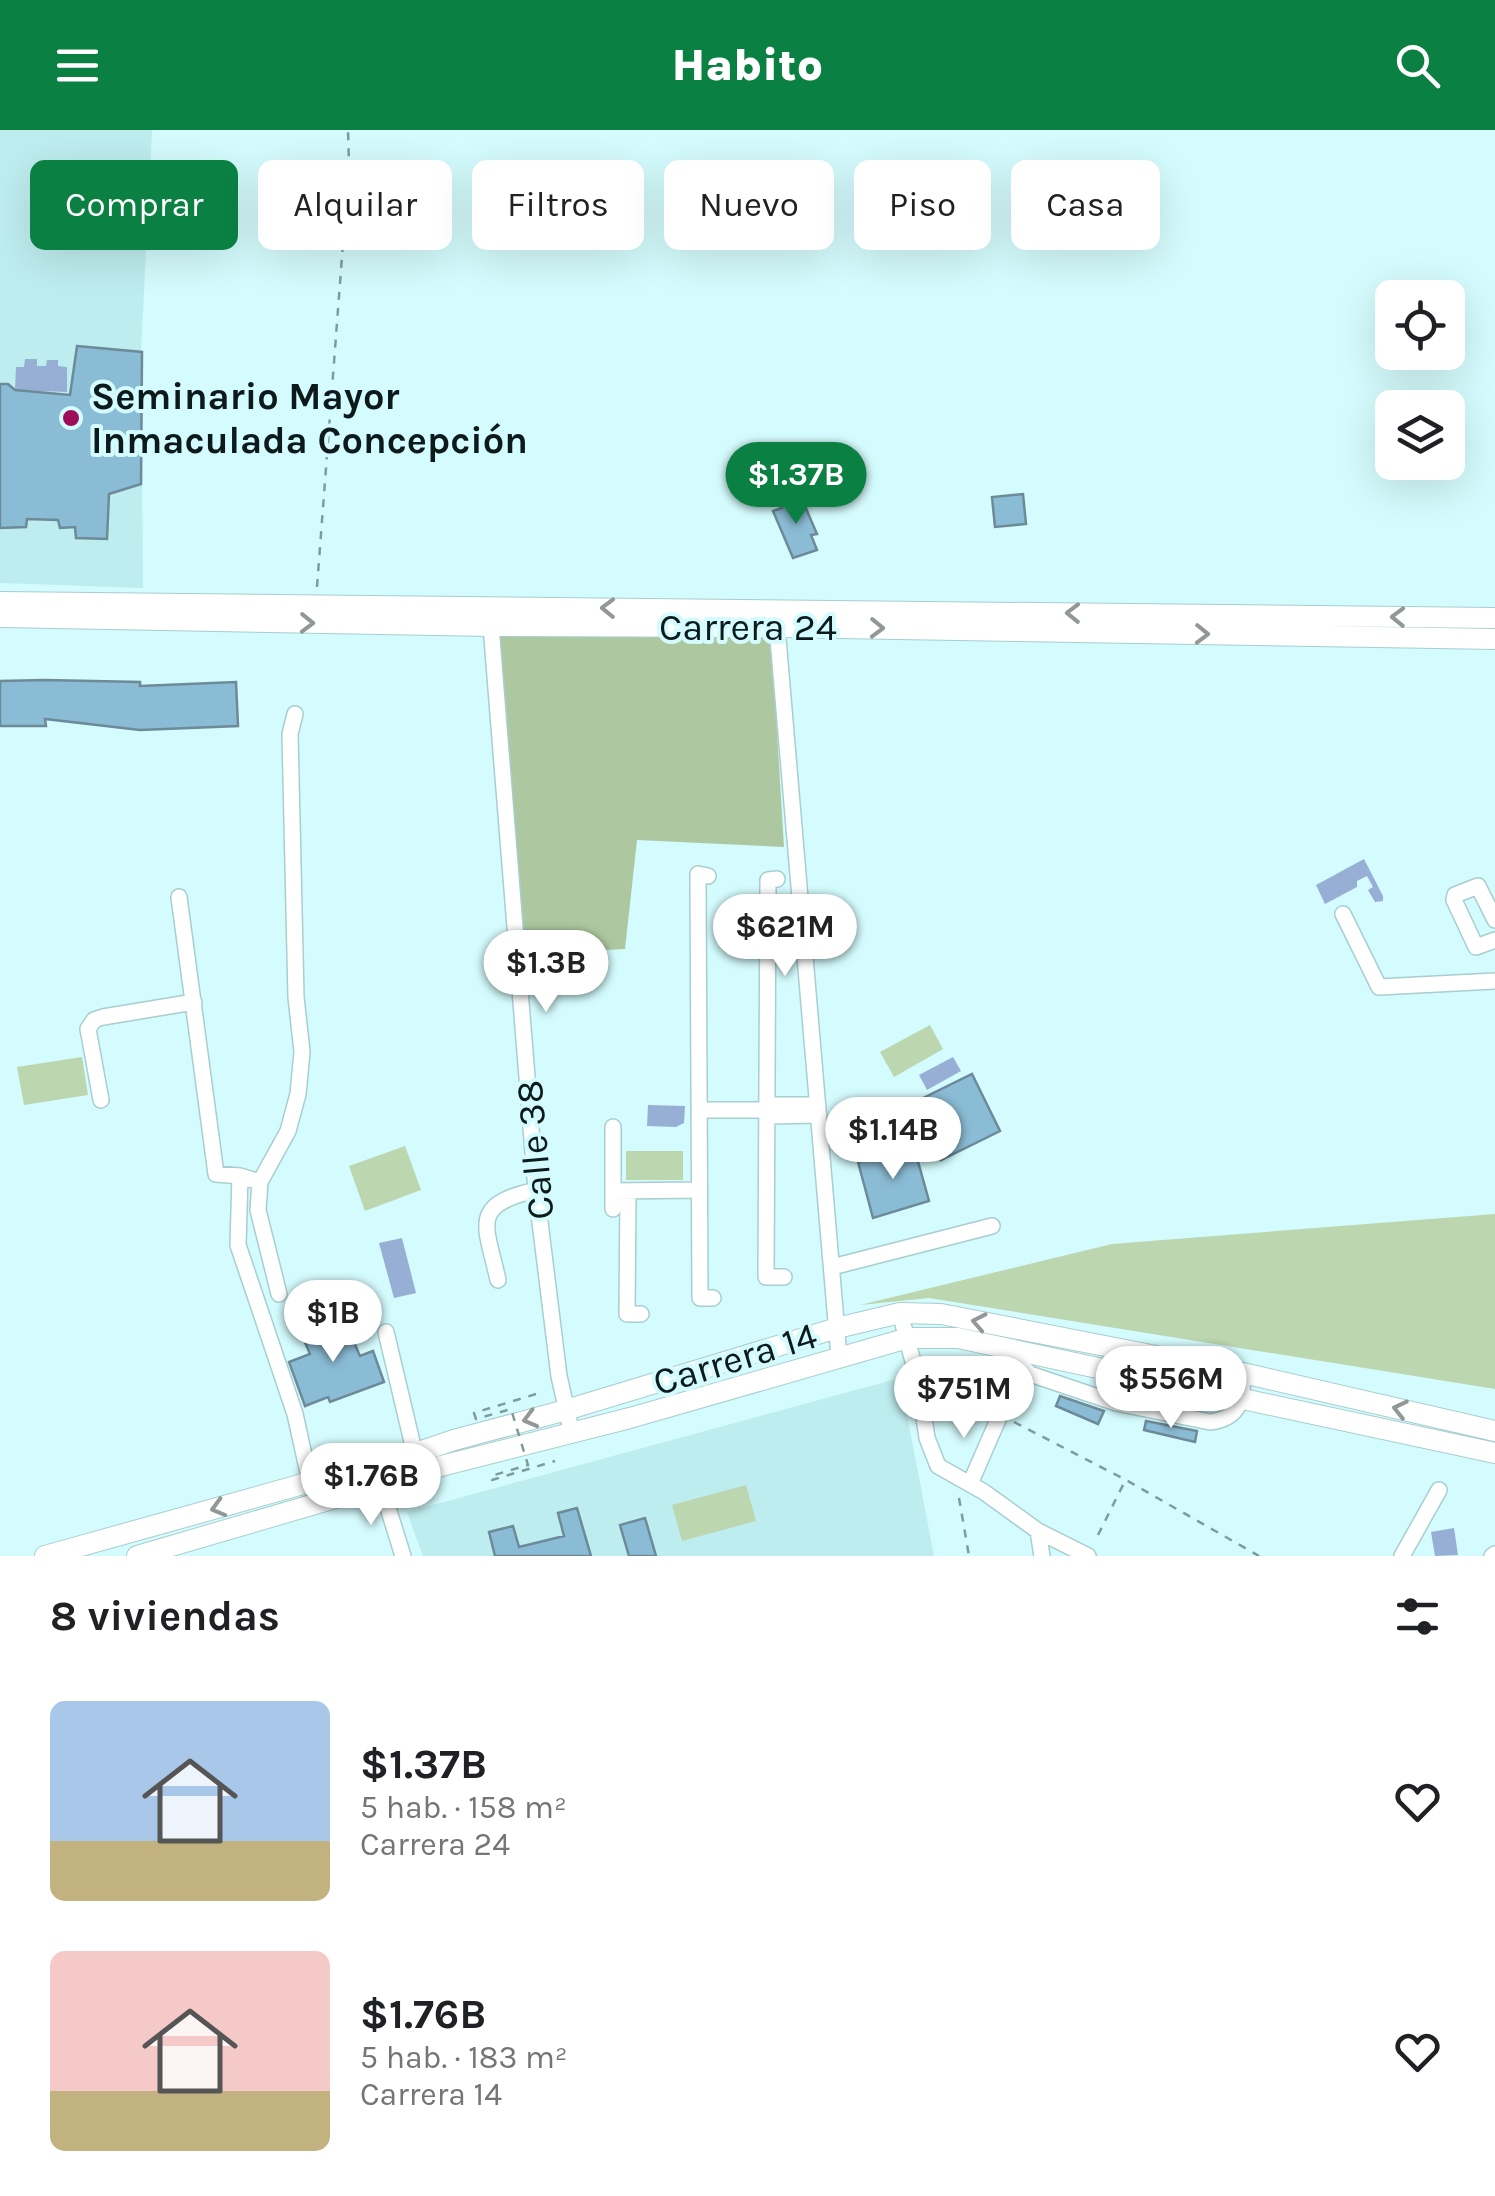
<!DOCTYPE html>
<html lang="es">
<head>
<meta charset="utf-8">
<style>
  :root { --surface:#fff; --page:#f2f2f2; --text:#202124; --muted:#757577; --accent:#0b8043 }
  body { margin:0; font-family:Karla,sans-serif; background:var(--page); color:var(--text); height:100vh; display:flex; flex-direction:column; font-size:38px; white-space:nowrap }
  * { box-sizing:border-box; margin:0 }
  p { font-size:32px; color:var(--muted) }
  .icon { flex:none; width:55px; height:55px; fill:none; stroke:currentColor; stroke-width:2; stroke-linecap:round; stroke-linejoin:round }
  .map { position:relative; height:1426px; overflow:hidden }
  .details { display:flex; flex-direction:column; background:var(--surface); flex:1 }
  .details>* { flex:none }
  .hud { position:absolute; left:30px; top:30px; width:1435px; height:90px; display:flex; gap:20px }
  .buttons { position:absolute; left:1375px; top:150px; display:grid; gap:20px }
  .buttons a { display:grid; place-items:center; width:90px; height:90px; border-radius:15px; background:var(--surface); box-shadow:0 10px 40px #0002; font-size:50px }
  .price { position:absolute; translate:-50% -85px; padding:0 22px; border-radius:35px; background:#fff; color:#222; font-size:32px; line-height:65px; filter:drop-shadow(0 2px 5px #0008) }
  .price::after { content:''; position:absolute; left:50%; top:60px; width:30px; height:22px; margin-left:-15px; background:inherit; clip-path:polygon(0 0,100% 0,50% 100%) }
  .price.on { background:var(--accent); color:#fff }
  ul { padding:0; list-style:none }
  li { display:flex; align-items:center; gap:30px; height:250px; padding:0 50px }
  li span { display:grid; place-items:center; flex:none; width:280px; height:200px; border-radius:15px; color:#555 }
  li>.icon { margin-inline-start:auto }
  span .icon { width:120px; height:120px; fill:#fffc; stroke-width:1 }
  li b { font-size:42px }
  h2 { display:flex; justify-content:space-between; align-items:center; height:120px; padding:0 50px; font-size:42px }
  .pill { padding:0 35px; border-radius:15px; background:var(--surface); box-shadow:0 10px 40px #0002; font-size:35px; line-height:90px }
  .pill.on { background:var(--accent); color:#fff }
  header { display:flex; justify-content:space-between; align-items:center; height:130px; padding:0 50px; background:var(--accent); color:#fff; font-size:45px; font-weight:800 }
  .map>svg:first-child { display:block }
</style>
</head>
<body>
<header><svg class="icon" aria-label="menu" viewBox="0 0 24 24"><path d="M4 6h16M4 12h16M4 18h16"/></svg>Habito<svg class="icon" aria-label="search" viewBox="0 0 24 24"><circle cx="10" cy="10" r="6"/><path d="M15 15l6 6"/></svg></header>
<div class="map">
<svg width="1495" height="1426" viewBox="0 0 1495 1426">
  <rect width="100%" height="100%" fill="#d4fbfd"/>
  <!-- built -->
  <path fill="#beedef" d="M0 0H152L141 222 143 458 0 453Z
    M900 1248 934 1426H423L407 1382Z"/>
  <!-- green -->
  <path fill="#bcd6af" d="M930 895 943 919 894 947 880 922Z
    M82 927 88 965 24 975 17 937Z
    M405 1016 421 1060 365 1081 349 1036Z
    M626 1021H683V1050H626Z
    M1495 1084V1259L929 1168 860 1175 1112 1114Z
    M746 1355 756 1391 682 1411 672 1375Z"/>
  <!-- forest -->
  <path fill="#adc8a0" d="M497 503 771 504 784 717 637 710 625 819 522 824Z"/>
  <!-- water -->
  <path fill="#97aed5" d="M25 229H37V236H46L47 230H58V236L67 237V262L15 260 16 237H24Z
    M1364 729 1383 766V771L1375 772 1368 760 1373 757 1367 746 1357 751V757L1325 774 1316 755Z
    M953 927 961 941 927 960 919 945Z
    M648 975 685 976 684 993 676 997 647 996Z
    M402 1108 416 1163 394 1168 379 1113Z
    M1454 1398 1458 1425 1435 1426 1431 1402Z"/>
  <!-- building -->
  <path fill="#8bbcd5" stroke="#6d8a99" stroke-width="2.5" d="M77 216 142 222 141 354 109 364 107 409 76 408 75 397 60 398 58 390 27 389 26 397 0 398V254H8L15 260 70 265Z
    M1023 364 1026 394 995 397 992 367Z
    M801 367 817 404 811 405 817 420 793 428 773 381 782 378 781 372Z
    M45 550 140 552V556L236 552 238 596 140 600 45 589 46 596H0V551Z
    M972 944 1000 1001 941 1030 913 973Z
    M914 1017 929 1071 873 1088 858 1032Z
    M342 1185 360 1226 373 1221 384 1252 330 1272 328 1267 305 1276 289 1232 310 1224 301 1203Z
    M1060 1266 1104 1281 1098 1294 1056 1276Z
    M1146 1291 1197 1301 1195 1312 1144 1300Z
    M577 1378 591 1426H495L489 1402 513 1396 519 1417 564 1406 558 1383Z
    M645 1388 656 1426H629L620 1395Z"/>
  <g fill="none" stroke-linecap="round" stroke-linejoin="round">
    <!-- minor casing -->
    <g stroke="#a8cecf" stroke-width="18">
      <path id="minor" d="M491 496 536 1060 559 1246 572 1304
        M777 497 839 1227
        M708 746 698 744 700 1168H713
        M777 749 768 750 766 1147H784
        M179 767 216 1044 240 1046 260 1052
        M1343 784 1379 857 1495 851
        M1495 790 1478 756 1455 765 1454 770 1476 817 1495 810
        M101 970 88 899 94 890 103 887 194 872
        M767 975H818
        M699 980H767
        M767 986 819 985
        M613 997V1079
        M240 1046 238 1115 295 1284 310 1352
        M613 1061 699 1060
        M628 1061 627 1184H641
        M832 1137 992 1096
        M498 1150C486 1095 469 1075 536 1060
        M279 1164 258 1080 260 1052 288 1001 298 964 302 922 296 867 290 604 295 584
        M900 1183 919 1254 927 1308 938 1336 984 1362 1038 1401 1088 1426
        M386 1202 417 1333
        M1012 1219 1018 1232 1030 1244 1116 1273 1210 1292C1241 1288 1242 1270 1243 1243
        M379 1349 403 1426
        M970 1354 1000 1285
        M1038 1401 1042 1426
        M1402 1426 1439 1360
        M1492 1426 1495 1424"/>
    </g>
    <!-- major casing -->
    <g stroke="#a8cecf" stroke-width="22">
      <path id="major" d="M0 472 1495 488
        M0 487 491 496 777 497 1495 509
        M45 1426 310 1352 378 1336 454 1310 566 1280 837 1198 900 1183 941 1184 1243 1243 1495 1301
        M137 1426 380 1355 394 1348 630 1288 908 1208H958L1495 1323"/>
    </g>
    <!-- path -->
    <path stroke="#7f9c9d" stroke-width="2.5" stroke-dasharray="8 8" stroke-linecap="butt" d="M317 457 349 34 348 0
      M1014 1292 1126 1350 1259 1426
      M959 1368 969 1426
      M1098 1405 1125 1351"/>
    <!-- minor -->
    <use href="#minor" stroke="#fff" stroke-width="15"/>
    <!-- major -->
    <use href="#major" stroke="#fff" stroke-width="20"/>
    <!-- path-bridge -->
    <path stroke="#7f9c9d" stroke-width="2.5" stroke-dasharray="8 8" stroke-linecap="butt" d="M536 1264 474 1283 476 1289 511 1279 528 1335 491 1346 492 1350 555 1331"/>
  </g>
  <!-- one-way arrows -->
  <defs><path id="oneway-chevron" d="M-2-3.5L2.5 0L-2 3.5" fill="none" stroke-width="1.6" stroke-linecap="round" stroke-linejoin="round" transform="scale(2.5)"/></defs>
  <g stroke="#929898">
    <use href="#oneway-chevron" transform="translate(608 478) rotate(-179)"/>
    <use href="#oneway-chevron" transform="translate(1073 483) rotate(-179)"/>
    <use href="#oneway-chevron" transform="translate(1398 487) rotate(-179)"/>
    <use href="#oneway-chevron" transform="translate(307 493) rotate(1)"/>
    <use href="#oneway-chevron" transform="translate(877 498) rotate(1)"/>
    <use href="#oneway-chevron" transform="translate(1202 504) rotate(1)"/>
    <use href="#oneway-chevron" transform="translate(979 1192) rotate(-169)"/>
    <use href="#oneway-chevron" transform="translate(1400 1279) rotate(-167)"/>
    <use href="#oneway-chevron" transform="translate(530 1289) rotate(165)"/>
    <use href="#oneway-chevron" transform="translate(218 1378) rotate(164)"/>
  </g>
  <!-- markers -->
  <circle fill="#9d0d59" stroke="#d4fbfd" stroke-width="4" cx="71" cy="288" r="10"/>
  <g text-anchor="middle" dominant-baseline="central" stroke-width="8" stroke-linejoin="round" paint-order="stroke">
    <!-- poi labels -->
    <g font-size="38" font-weight="bold" fill="#0c1a1b" stroke="#d4fbfd" text-anchor="start">
      <text x="91" y="266">Seminario Mayor<tspan x="91" dy="44">Inmaculada Concepción</tspan></text>
    </g>
    <!-- street labels -->
    <g font-size="38" fill="#0c1a1b" stroke="#d4fbfd">
      <text x="748" y="497">Carrera 24</text>
      <text transform="translate(535 1020) rotate(-95)">Calle 38</text>
      <text transform="translate(735 1229) rotate(-17)">Carrera 14</text>
    </g>
  </g>
</svg>
<div class="buttons">
<a><svg class="icon" aria-label="locate" viewBox="0 0 24 24"><circle cx="12" cy="12" r="6"/><path d="M12 2v4M12 18v4M2 12h4M18 12h4"/></svg></a>
<a><svg class="icon" aria-label="layers" viewBox="0 0 24 24"><path d="M12 4l9 5-9 5-9-5zM3 14l9 5 9-5"/></svg></a>
</div>
<b class="price on" style="left:796px;top:397px">$1.37B</b>
<b class="price" style="left:785px;top:849px">$621M</b>
<b class="price" style="left:546px;top:885px">$1.3B</b>
<b class="price" style="left:893px;top:1052px">$1.14B</b>
<b class="price" style="left:333px;top:1235px">$1B</b>
<b class="price" style="left:1171px;top:1301px">$556M</b>
<b class="price" style="left:964px;top:1311px">$751M</b>
<b class="price" style="left:371px;top:1398px">$1.76B</b>
<div class="hud">
<a class="pill on">Comprar</a>
<a class="pill">Alquilar</a>
<a class="pill">Filtros</a>
<a class="pill">Nuevo</a>
<a class="pill">Piso</a>
<a class="pill">Casa</a>
</div>
</div>
<section class="details">
<h2>8 viviendas<svg class="icon" aria-label="filters" viewBox="0 0 24 24"><path d="M4 7h16M4 17h16"/><circle cx="9" cy="7" r="2"/><circle cx="15" cy="17" r="2"/></svg></h2>
<ul>
<li><span style="background:linear-gradient(#a9c7e8 70%,#c2b280 0)"><svg class="icon" aria-label="home" viewBox="0 0 24 24"><path d="M3 11l9-7 9 7M6 9v11h12V9"/></svg></span><div><b>$1.37B</b><p>5 hab. · 158 m²</p><p>Carrera 24</p></div><svg class="icon" aria-label="heart" viewBox="0 0 24 24"><path d="M12 20l-8-8c-3-5 5-10 8-4 3-6 11-1 8 4z"/></svg></li>
<li><span style="background:linear-gradient(#f6c9c9 70%,#c2b280 0)"><svg class="icon" aria-label="home" viewBox="0 0 24 24"><path d="M3 11l9-7 9 7M6 9v11h12V9"/></svg></span><div><b>$1.76B</b><p>5 hab. · 183 m²</p><p>Carrera 14</p></div><svg class="icon" aria-label="heart" viewBox="0 0 24 24"><path d="M12 20l-8-8c-3-5 5-10 8-4 3-6 11-1 8 4z"/></svg></li>
</ul>
</section>
</body>
</html>
